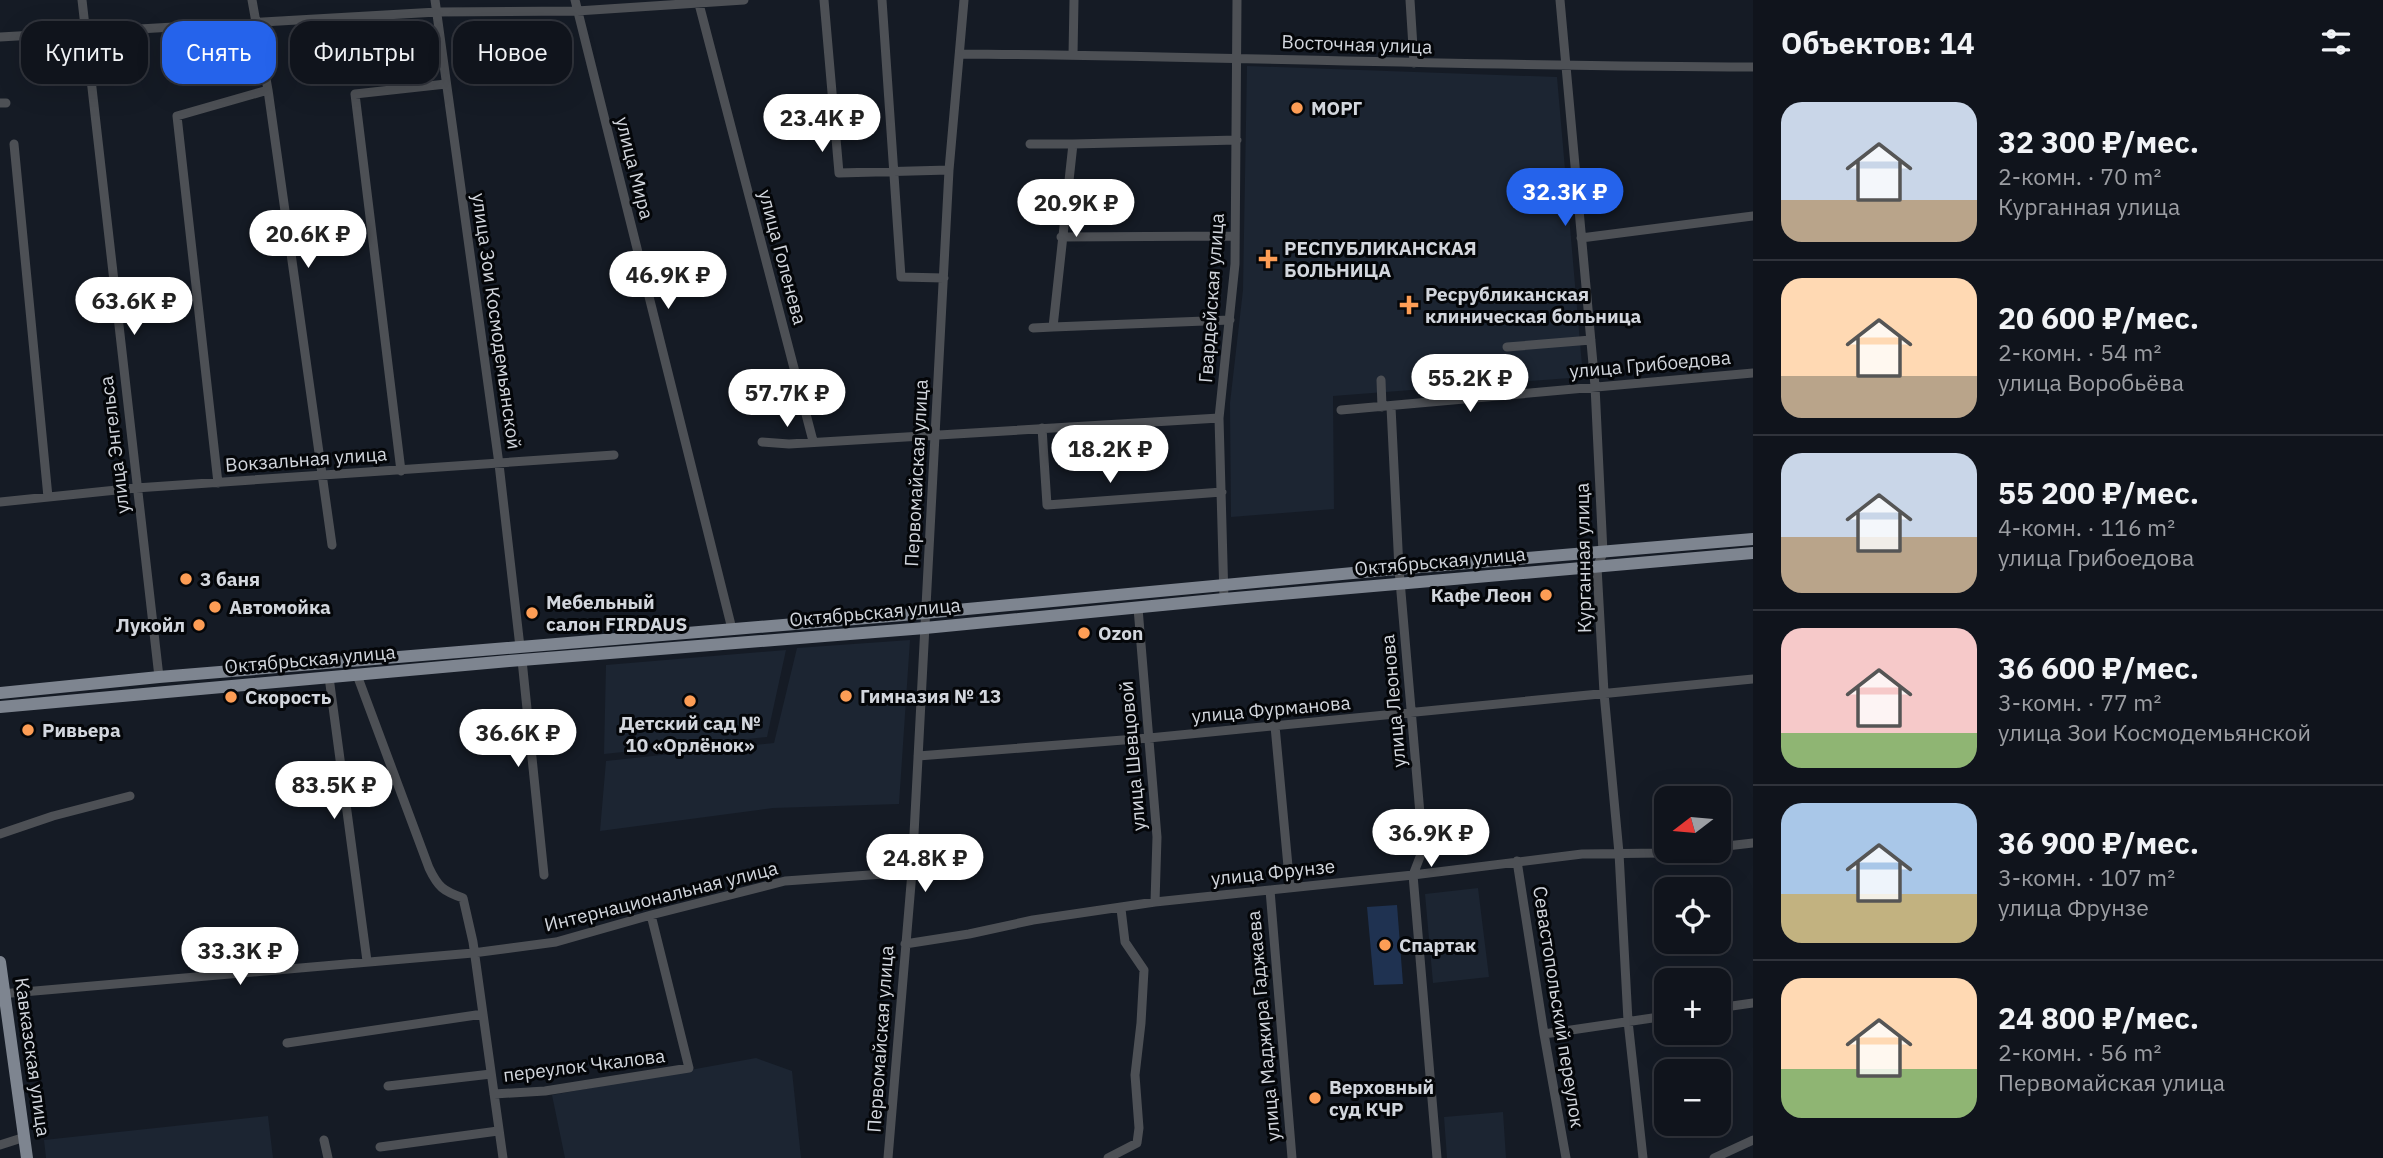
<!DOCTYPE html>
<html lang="ru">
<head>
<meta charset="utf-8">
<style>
  :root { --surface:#10141c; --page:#1e2129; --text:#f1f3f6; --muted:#9c9ea3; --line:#30333b; --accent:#2563eb }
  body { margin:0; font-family:"IBM Plex Sans",sans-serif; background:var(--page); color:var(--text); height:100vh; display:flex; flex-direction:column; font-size:26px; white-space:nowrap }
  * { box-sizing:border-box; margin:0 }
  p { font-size:23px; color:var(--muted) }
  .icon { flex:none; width:38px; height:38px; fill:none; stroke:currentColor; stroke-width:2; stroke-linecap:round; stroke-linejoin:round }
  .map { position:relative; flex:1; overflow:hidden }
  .sheet { display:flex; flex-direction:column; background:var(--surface); width:630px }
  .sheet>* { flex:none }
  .banner { position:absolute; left:21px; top:21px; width:665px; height:63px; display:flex; gap:14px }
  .needle { width:46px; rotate:254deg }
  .controls { position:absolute; left:1654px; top:786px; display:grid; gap:14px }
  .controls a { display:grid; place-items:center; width:77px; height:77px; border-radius:14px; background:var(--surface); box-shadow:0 7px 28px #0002,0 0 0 2px var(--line); font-size:35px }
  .price { position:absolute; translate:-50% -60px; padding:0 16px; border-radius:24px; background:#fff; color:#222; font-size:23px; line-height:46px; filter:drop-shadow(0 2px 4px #0008) }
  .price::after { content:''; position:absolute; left:50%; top:42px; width:21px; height:16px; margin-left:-10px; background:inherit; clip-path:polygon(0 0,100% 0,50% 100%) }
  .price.selected { background:var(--accent); color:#fff }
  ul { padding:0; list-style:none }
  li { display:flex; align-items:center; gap:21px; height:175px; padding:0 28px }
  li+li { border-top:2px solid var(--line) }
  li span { display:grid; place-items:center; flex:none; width:196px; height:140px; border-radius:21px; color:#555 }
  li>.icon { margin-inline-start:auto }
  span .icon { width:84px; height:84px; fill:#fffc; stroke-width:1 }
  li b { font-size:30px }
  h2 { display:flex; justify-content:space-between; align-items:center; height:84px; padding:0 28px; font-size:30px }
  .pill { padding:0 24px; border-radius:21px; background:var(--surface); box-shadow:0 7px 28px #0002,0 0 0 2px var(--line); font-size:24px; line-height:63px }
  .pill.selected { background:var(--accent); color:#fff }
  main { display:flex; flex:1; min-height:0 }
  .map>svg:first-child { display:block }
</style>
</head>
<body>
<main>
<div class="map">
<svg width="1753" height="1158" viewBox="0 0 1753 1158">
  <rect width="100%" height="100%" fill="#151b25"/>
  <!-- built -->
  <path fill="#1c2532" d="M1247 66 1557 77 1583 377 1333 396 1334 509 1231 517 1230 403 1243 290Z
    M910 640 899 804 773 808 600 831 606 761 774 743 797 648Z
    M786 650 767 737 604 754 606 665Z
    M1478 888 1489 977 1433 983 1425 894Z
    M756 1058 792 1071 801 1158H565L552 1095Z
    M1503 1112 1506 1158H1447L1444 1117Z
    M268 1116 273 1158H46L44 1140Z"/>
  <!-- green -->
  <path fill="#1f3251" d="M1397 905 1403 984 1374 985 1367 907Z"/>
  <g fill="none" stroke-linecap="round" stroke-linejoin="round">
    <!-- minor -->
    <path stroke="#4d5055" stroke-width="9" d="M82 0 159 677
      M252 0 268 90 332 545
      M435 0 499 464 520 647
      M575 0 732 629
      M698 0 813 441
      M824 0 839 173 949 170
      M882 0 901 277 944 278
      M1410 0 1414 63
      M1560 0 1595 386 1603 553 1597 567 1604 693 1619 853 1628 1021 1643 1158
      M0 37 437 12 577 11 744 0
      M960 54C1225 56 1489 67 1753 67
      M1073 55 1074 0
      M0 103H6
      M14 144 48 497
      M1030 144H1073
      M1061 237 1235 236
      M1581 238 1753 216
      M1230 320 1053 327 1073 144 1237 140
      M1033 328 1053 327
      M1507 347 1591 340
      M1381 380 1382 407
      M1391 407 1399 569 1423 849 1413 875 1437 1158
      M1341 410 1753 373
      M1042 428 1047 505 1222 492
      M762 442 789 444 1219 418
      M401 471 355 94 446 84
      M218 483 177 116 268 90
      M0 502 136 488 614 455
      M1224 599 1219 418 1235 264 1237 0
      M1138 608 1157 837 1155 902
      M522 660 544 875
      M357 675 429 868C438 887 443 891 463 898L473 942 503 1158
      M329 677 367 961
      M1275 726 1290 888
      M918 756 1149 738 1753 679
      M0 834 53 816 130 796
      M1718 847 1753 843
      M1517 861 1544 1034 1566 1158
      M1270 890 1292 1158
      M905 944 969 934 1033 920 1155 902 1413 875 1582 854 1662 853 1689 850
      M0 994 473 953 556 942 651 915 785 881 912 872
      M1718 1008 1753 1003
      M1544 1034 1666 1016
      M287 1043 483 1014
      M388 1086 491 1074
      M494 1094 545 1091 689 1068 651 915
      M324 1140 328 1158
      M0 1145 25 1137
      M380 1147 498 1131
      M888 1158 912 872 949 170 964 0
      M1108 1158 1137 1143 1139 1128 1135 1075 1141 1023 1144 970 1125 942 1121 909
      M1714 1158 1753 1140"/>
    <!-- major -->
    <path stroke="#7e8590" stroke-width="12" d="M0 693 159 677 903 615 1385 570 1753 539
      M0 707 509 661 925 628 1224 599 1753 553
      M0 962 27 1158"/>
  </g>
  <!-- markers -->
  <g fill="#fd9d55" stroke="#040609" stroke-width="2.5">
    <circle cx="1297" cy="108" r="7"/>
    <path d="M1264.5 248.5h7v7h7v7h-7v7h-7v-7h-7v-7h7z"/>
    <path d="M1405.5 294.5h7v7h7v7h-7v7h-7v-7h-7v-7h7z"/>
    <circle cx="186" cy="579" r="7"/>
    <circle cx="1546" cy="595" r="7"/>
    <circle cx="215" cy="607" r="7"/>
    <circle cx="532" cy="613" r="7"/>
    <circle cx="199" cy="625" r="7"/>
    <circle cx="1084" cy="633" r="7"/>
    <circle cx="846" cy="696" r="7"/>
    <circle cx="231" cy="697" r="7"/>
    <circle cx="690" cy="701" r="7"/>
    <circle cx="28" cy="730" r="7"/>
    <circle cx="1385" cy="945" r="7"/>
    <circle cx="1315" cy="1098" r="7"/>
  </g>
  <g text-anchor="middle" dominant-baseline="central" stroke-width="6" stroke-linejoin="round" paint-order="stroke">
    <!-- street labels -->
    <g font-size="19" fill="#d2d6dd" stroke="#040609">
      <text transform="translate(1357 44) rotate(2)">Восточная улица</text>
      <text transform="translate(635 168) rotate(76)">улица Мира</text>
      <text transform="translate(783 257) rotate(75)">улица Голенева</text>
      <text transform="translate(1211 298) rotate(-86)">Гвардейская улица</text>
      <text transform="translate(497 321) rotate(82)">улица Зои Космодемьянской</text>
      <text transform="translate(1650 364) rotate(-5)">улица Грибоедова</text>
      <text transform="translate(114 445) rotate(-97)">улица Энгельса</text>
      <text transform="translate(306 459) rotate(-4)">Вокзальная улица</text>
      <text transform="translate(916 473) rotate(-87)">Первомайская улица</text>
      <text transform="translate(1583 558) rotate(-91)">Курганная улица</text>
      <text transform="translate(1440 561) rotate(-5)">Октябрьская улица</text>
      <text transform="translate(875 612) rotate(-5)">Октябрьская улица</text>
      <text transform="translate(310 659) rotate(-5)">Октябрьская улица</text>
      <text transform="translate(1393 701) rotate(-95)">улица Леонова</text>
      <text transform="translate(1271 709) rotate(-5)">улица Фурманова</text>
      <text transform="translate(1132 756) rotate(-95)">улица Шевцовой</text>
      <text transform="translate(1273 872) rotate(-6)">улица Фрунзе</text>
      <text transform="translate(661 896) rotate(-14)">Интернациональная улица</text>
      <text transform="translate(1559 1007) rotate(81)">Севастопольский переулок</text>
      <text transform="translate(1263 1026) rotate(-95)">улица Маджира Гаджаева</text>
      <text transform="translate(880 1039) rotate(-86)">Первомайская улица</text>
      <text transform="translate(33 1057) rotate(82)">Кавказская улица</text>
      <text transform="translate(584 1065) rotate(-7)">переулок Чкалова</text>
    </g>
    <!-- poi labels -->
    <g font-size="19" font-weight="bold" fill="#d2d6dd" stroke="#040609" text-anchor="start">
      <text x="1311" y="108">МОРГ</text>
      <text x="1284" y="248">РЕСПУБЛИКАНСКАЯ<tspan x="1284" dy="22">БОЛЬНИЦА</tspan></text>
      <text x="1425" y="294">Ресрубликанская<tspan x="1425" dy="22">клиническая больница</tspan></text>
      <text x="200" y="579">3 баня</text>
      <text x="1532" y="595" text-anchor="end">Кафе Леон</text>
      <text x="546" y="602">Мебельный<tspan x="546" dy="22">салон FIRDAUS</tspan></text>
      <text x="229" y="607">Автомойка</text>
      <text x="185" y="625" text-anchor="end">Лукойл</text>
      <text x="1098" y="633">Ozon</text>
      <text x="860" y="696">Гимназия № 13</text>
      <text x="245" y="697">Скорость</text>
      <text x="690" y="723" text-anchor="middle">Детский сад №<tspan x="690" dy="22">10 «Орлёнок»</tspan></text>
      <text x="42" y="730">Ривьера</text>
      <text x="1399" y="945">Спартак</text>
      <text x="1329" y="1087">Верховный<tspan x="1329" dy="22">суд КЧР</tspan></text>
    </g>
  </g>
</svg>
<div class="controls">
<a><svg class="needle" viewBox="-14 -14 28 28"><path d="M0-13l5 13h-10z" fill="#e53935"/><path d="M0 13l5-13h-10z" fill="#9c9ea3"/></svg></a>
<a><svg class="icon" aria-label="locate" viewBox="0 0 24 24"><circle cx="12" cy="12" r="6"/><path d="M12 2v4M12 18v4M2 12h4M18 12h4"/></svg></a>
<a>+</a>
<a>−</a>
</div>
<b class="price" style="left:822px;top:154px">23.4K ₽</b>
<b class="price selected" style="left:1565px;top:228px">32.3K ₽</b>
<b class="price" style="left:1076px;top:239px">20.9K ₽</b>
<b class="price" style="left:308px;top:270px">20.6K ₽</b>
<b class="price" style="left:668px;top:311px">46.9K ₽</b>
<b class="price" style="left:134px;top:337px">63.6K ₽</b>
<b class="price" style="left:1470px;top:414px">55.2K ₽</b>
<b class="price" style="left:787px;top:429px">57.7K ₽</b>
<b class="price" style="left:1110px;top:485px">18.2K ₽</b>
<b class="price" style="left:518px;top:769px">36.6K ₽</b>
<b class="price" style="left:334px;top:821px">83.5K ₽</b>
<b class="price" style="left:1431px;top:869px">36.9K ₽</b>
<b class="price" style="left:925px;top:894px">24.8K ₽</b>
<b class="price" style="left:240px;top:987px">33.3K ₽</b>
<div class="banner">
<a class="pill">Купить</a>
<a class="pill selected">Снять</a>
<a class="pill">Фильтры</a>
<a class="pill">Новое</a>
</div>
</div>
<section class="sheet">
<h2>Объектов: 14<svg class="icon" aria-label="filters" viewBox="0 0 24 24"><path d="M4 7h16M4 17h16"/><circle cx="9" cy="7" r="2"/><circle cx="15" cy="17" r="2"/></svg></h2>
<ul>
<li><span style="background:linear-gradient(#c9d6e8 70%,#b9a48a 0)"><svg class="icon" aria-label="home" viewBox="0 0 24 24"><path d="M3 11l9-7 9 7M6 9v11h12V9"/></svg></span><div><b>32 300 ₽/мес.</b><p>2-комн. · 70 m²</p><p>Курганная улица</p></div></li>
<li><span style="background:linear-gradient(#ffd9b3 70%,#b9a48a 0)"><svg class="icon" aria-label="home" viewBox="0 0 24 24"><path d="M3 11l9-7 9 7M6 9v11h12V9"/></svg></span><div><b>20 600 ₽/мес.</b><p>2-комн. · 54 m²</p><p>улица Воробьёва</p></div></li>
<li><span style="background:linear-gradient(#c9d6e8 60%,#b9a48a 0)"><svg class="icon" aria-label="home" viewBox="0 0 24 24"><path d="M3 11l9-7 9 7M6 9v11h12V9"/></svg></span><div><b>55 200 ₽/мес.</b><p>4-комн. · 116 m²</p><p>улица Грибоедова</p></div></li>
<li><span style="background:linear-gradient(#f6c9c9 75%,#8fb573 0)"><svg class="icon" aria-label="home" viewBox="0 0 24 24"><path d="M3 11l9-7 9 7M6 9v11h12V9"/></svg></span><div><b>36 600 ₽/мес.</b><p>3-комн. · 77 m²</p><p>улица Зои Космодемьянской</p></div></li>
<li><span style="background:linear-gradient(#a9c7e8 65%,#c2b280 0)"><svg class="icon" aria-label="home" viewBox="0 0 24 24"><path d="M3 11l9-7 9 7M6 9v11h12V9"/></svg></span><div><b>36 900 ₽/мес.</b><p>3-комн. · 107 m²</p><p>улица Фрунзе</p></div></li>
<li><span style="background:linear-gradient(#ffd9b3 65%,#8fb573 0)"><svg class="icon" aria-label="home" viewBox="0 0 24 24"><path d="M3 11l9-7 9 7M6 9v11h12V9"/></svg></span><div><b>24 800 ₽/мес.</b><p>2-комн. · 56 m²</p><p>Первомайская улица</p></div></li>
</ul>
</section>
</main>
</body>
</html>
